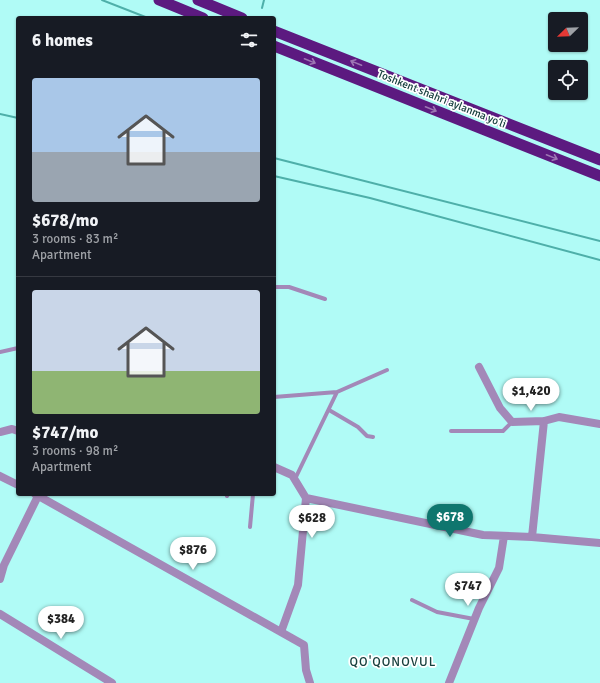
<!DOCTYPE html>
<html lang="en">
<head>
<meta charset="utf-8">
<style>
  :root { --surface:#171b24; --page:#242831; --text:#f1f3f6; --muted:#9ea1a6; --line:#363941; --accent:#0f766e }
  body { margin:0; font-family:Signika,sans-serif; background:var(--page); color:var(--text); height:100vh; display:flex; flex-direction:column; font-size:15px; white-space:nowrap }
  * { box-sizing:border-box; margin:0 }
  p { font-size:13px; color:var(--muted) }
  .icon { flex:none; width:22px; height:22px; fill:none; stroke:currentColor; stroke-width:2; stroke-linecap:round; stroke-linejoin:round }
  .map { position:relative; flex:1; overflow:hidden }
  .side { position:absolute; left:16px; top:16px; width:260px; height:480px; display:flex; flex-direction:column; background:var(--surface); border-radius:4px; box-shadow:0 1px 3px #0004 }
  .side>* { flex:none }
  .needle { width:26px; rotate:247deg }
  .controls { position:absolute; left:548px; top:12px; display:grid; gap:8px }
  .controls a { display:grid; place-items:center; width:40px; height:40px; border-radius:4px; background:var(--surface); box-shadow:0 1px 3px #0004; font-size:20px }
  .price { position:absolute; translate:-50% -34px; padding:0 9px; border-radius:14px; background:#fff; color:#222; font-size:13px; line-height:26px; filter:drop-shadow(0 1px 2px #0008) }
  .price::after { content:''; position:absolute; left:50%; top:24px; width:12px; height:9px; margin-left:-6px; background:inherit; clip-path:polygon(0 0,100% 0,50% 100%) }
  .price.selected { background:var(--accent); color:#fff }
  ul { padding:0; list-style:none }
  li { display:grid; align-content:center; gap:8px; height:212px; padding:0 16px }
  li+li { border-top:1px solid var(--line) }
  li span { display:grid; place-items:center; height:124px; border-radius:4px; color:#555 }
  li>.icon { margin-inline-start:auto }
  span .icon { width:72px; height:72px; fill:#fffc; stroke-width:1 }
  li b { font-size:17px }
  h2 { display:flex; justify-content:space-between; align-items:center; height:48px; padding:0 16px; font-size:17px }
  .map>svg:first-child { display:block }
</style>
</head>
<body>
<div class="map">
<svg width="600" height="683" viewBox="0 0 600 683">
  <rect width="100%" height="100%" fill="#b0fbf6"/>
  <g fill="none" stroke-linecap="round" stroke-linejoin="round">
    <!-- stream -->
    <path stroke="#4eafa9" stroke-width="2" d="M102 0 148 18
      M262 8 264 0
      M0 114 18 118
      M274 158 600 241
      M274 176 370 198 600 260"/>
    <!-- service -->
    <path stroke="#a388b8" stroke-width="4" d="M274 287H289L325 299
      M0 352 18 348
      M274 397 337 392
      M329 410 358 427 367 436 373 437
      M451 431H503L512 422
      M295 479 337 392 387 370
      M227 496 228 494
      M250 527 253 494
      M412 600 437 612 474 619"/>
    <!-- minor -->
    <path stroke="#a388b8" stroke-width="8" d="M479 367 500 408 512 422 544 421 559 417 600 424
      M0 432 12 429 18 431
      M274 467 292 475 306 498 298 585 281 632
      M0 476 18 485
      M35 494 304 645 306 670 310 683
      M306 498 483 535 532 537 600 543
      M532 537 544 421
      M0 579 4 565 38 496
      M0 614 112 683
      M449 683 479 608 499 568 504 536"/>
    <!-- trunk -->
    <path stroke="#5c1a80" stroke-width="11" d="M159 0 203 18
      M198 0 242 18
      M274 31 600 160
      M274 46 600 176"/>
  </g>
  <!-- one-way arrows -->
  <defs><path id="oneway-shaft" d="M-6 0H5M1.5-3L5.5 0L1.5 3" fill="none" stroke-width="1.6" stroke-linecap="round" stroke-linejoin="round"/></defs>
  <g stroke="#9d76b3">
    <use href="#oneway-shaft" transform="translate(310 61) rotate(22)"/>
    <use href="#oneway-shaft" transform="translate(356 63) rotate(-158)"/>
    <use href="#oneway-shaft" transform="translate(431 109) rotate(22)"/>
    <use href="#oneway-shaft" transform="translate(552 157) rotate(22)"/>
  </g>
  <g text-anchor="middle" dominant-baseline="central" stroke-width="3.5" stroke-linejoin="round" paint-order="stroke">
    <!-- street labels -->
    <g font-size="11" fill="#17403e" stroke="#fff">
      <text transform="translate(442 99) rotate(22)">Toshkent shahri aylanma yoʻli</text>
    </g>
    <!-- quarter labels -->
    <g font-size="13" letter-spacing="1" fill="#17403e" stroke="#fff">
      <text x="393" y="662">QO'QONOVUL</text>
    </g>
  </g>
</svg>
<div class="controls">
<a><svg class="needle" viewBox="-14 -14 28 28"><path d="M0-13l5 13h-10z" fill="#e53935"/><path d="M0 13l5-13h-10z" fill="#9ea1a6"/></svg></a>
<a><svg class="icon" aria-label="locate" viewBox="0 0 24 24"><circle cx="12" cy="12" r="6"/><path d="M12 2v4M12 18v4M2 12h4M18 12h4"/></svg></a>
</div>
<b class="price" style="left:531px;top:412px">$1,420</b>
<b class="price selected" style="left:450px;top:538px">$678</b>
<b class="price" style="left:312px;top:539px">$628</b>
<b class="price" style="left:193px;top:571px">$876</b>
<b class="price" style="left:468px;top:607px">$747</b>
<b class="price" style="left:61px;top:640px">$384</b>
<section class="side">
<h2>6 homes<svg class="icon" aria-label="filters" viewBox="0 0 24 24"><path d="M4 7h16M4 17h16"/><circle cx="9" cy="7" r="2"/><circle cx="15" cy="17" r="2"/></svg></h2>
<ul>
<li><span style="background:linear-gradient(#a9c7e8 60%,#9aa5b1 0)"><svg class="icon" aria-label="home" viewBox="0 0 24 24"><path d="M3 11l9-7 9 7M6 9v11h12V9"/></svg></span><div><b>$678/mo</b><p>3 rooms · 83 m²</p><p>Apartment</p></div></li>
<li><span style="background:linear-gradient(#c9d6e8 65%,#8fb573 0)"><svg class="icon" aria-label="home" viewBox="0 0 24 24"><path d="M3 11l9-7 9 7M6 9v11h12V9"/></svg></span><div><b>$747/mo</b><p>3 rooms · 98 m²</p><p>Apartment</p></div></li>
</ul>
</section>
</div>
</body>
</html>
